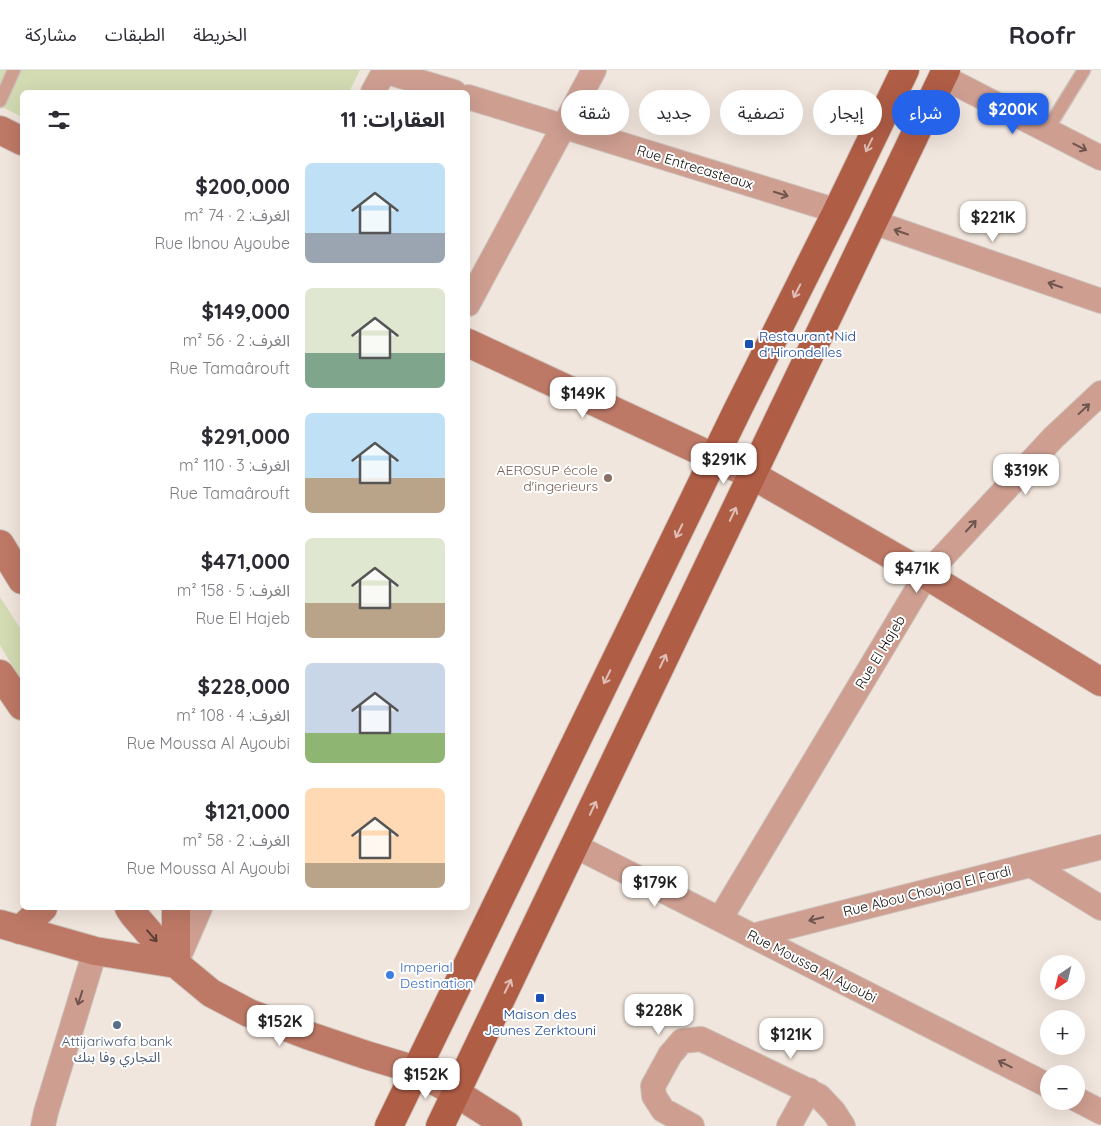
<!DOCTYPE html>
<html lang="ar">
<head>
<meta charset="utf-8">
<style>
  :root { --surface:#fff; --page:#f2f2f3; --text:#2b2b33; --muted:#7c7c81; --line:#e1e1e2; --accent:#2563eb }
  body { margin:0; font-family:Quicksand,"Noto Sans Arabic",sans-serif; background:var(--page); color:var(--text); direction:rtl; height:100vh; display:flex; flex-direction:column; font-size:19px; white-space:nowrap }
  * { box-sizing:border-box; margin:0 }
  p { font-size:16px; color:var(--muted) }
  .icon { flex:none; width:28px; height:28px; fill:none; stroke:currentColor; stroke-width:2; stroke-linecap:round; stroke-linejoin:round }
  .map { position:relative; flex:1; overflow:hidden; direction:ltr }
  .panel { position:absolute; left:20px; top:20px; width:450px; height:820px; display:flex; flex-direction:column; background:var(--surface); border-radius:8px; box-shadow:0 5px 20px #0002; direction:rtl }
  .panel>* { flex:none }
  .top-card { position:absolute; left:485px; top:20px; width:475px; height:45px; direction:rtl; display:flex; gap:10px }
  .needle { width:32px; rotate:215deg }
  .controls { position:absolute; left:1040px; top:885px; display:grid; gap:10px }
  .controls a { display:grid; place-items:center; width:45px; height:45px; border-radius:50%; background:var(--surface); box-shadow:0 5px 20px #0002; font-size:25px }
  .price { position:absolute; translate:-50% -42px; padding:0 11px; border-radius:10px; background:#fff; color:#222; font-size:16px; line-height:32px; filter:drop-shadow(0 1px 2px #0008) }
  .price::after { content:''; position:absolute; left:50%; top:30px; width:15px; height:11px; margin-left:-8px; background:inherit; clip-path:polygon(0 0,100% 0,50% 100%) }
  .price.on { background:var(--accent); color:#fff }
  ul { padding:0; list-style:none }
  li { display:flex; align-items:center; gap:15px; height:125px; padding:0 25px }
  li span { display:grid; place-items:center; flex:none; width:140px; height:100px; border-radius:8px; color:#555 }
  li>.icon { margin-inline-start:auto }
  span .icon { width:60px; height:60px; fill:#fffc; stroke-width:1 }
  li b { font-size:21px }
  h2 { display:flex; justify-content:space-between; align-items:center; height:60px; padding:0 25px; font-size:21px }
  .tag { padding:0 18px; border-radius:22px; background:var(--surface); box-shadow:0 5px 20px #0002; font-size:18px; line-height:45px }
  .tag.on { background:var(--accent); color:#fff }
  header { display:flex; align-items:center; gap:30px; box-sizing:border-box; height:70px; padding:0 25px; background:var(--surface); border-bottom:1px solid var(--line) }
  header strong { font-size:24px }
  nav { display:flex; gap:28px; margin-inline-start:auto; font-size:18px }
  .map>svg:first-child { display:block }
</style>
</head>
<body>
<header>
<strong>Roofr</strong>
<nav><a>الخريطة</a><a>الطبقات</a><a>مشاركة</a></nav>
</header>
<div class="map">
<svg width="1101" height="1056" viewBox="0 0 1101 1056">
  <rect width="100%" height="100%" fill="#f1e6dd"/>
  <!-- green -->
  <path fill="#d3dbb3" d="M0 0H360L349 22H22V47L0 36Z
    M0 527 22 561V612L0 575Z"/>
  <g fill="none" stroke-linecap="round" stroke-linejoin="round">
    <!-- lane casing -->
    <g stroke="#cdc3bb" stroke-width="15">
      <path id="lane" d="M0 31 14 0
        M1047 60 1084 0"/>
    </g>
    <!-- street casing -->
    <g stroke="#cdc3bb" stroke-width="26">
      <path id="street" d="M384 1 454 22
        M943 7 1101 88
        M373 22 385 0
        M468 27 837 141
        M873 152 1101 231
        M468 234 594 0
        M575 776 1049 1016
        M1031 795 1101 838
        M720 849 926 505 1053 368 1101 323
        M752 866 1101 777
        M177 891 200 838
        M1076 1029 1101 1042
        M43 1056 46 1042 95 881
        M692 1056 663 1040 654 1026 653 1016 670 985 682 971 701 969 819 1026 834 1042 843 1056
        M789 1056 809 1020"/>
    </g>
    <!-- secondary casing -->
    <g stroke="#cdc3bb" stroke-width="30">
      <path id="secondary" d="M0 60 22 71
        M468 273 752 405 926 505 1101 612
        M0 474 22 510
        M0 604 22 636
        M129 838 133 844 176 894 211 923 249 943 307 965 366 985 416 1000 456 1023 508 1056
        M0 854 95 881 176 894
        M20 860 43 838
        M176 894V838"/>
    </g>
    <!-- primary casing -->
    <g stroke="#cdc3bb" stroke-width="30">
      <path id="primary" d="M389 1056 737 341 837 141 905 0
        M440 1056 946 0"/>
    </g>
    <!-- lane -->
    <use href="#lane" stroke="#ce9e91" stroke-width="12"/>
    <!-- street -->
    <use href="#street" stroke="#ce9e91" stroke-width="24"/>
    <!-- secondary -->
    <use href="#secondary" stroke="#be7966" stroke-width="28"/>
    <!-- primary -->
    <use href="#primary" stroke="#b05d46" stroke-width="28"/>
  </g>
  <!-- one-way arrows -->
  <defs><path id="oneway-shaft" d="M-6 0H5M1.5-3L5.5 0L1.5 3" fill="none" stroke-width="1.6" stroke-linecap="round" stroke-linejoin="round" transform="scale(1.25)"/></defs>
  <g stroke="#dfbeb5">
    <use href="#oneway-shaft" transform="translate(869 75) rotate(116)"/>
    <use href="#oneway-shaft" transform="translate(797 221) rotate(117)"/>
    <use href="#oneway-shaft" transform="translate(733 444) rotate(-65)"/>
    <use href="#oneway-shaft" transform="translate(679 461) rotate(116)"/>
    <use href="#oneway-shaft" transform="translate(663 591) rotate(-65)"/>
    <use href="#oneway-shaft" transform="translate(607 607) rotate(116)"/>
    <use href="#oneway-shaft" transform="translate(593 738) rotate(-65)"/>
    <use href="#oneway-shaft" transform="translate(508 916) rotate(-64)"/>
  </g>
  <g stroke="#6e554d">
    <use href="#oneway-shaft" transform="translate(1080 77) rotate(27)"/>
    <use href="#oneway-shaft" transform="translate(781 124) rotate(17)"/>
    <use href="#oneway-shaft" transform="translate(901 162) rotate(-161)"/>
    <use href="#oneway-shaft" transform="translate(1055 215) rotate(-161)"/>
    <use href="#oneway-shaft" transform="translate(1084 339) rotate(-43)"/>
    <use href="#oneway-shaft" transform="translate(971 456) rotate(-47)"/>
    <use href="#oneway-shaft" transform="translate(816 849) rotate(166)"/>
    <use href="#oneway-shaft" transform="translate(80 928) rotate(108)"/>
    <use href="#oneway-shaft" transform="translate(1005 994) rotate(-153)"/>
  </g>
  <use stroke="#5e3d33" href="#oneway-shaft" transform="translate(152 866) rotate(49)"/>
  <!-- markers -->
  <g fill="#1a4fb4" stroke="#fff" stroke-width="2">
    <rect x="744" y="269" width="10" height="10" rx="2.5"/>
    <rect x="535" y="923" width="10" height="10" rx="2.5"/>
  </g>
  <circle fill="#8d6e63" stroke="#fff" stroke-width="2" cx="608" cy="408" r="5"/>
  <circle fill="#3f7fe0" stroke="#fff" stroke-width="2" cx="390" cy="905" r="5"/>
  <circle fill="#5c6f8a" stroke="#fff" stroke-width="2" cx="117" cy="955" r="5"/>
  <g text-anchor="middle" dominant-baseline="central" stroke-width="4" stroke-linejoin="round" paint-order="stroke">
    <!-- street labels -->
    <g font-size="14" fill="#0f0c09" stroke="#fff">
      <text transform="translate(695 97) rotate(17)">Rue Entrecasteaux</text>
      <text transform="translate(880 582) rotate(-59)">Rue El Hajeb</text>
      <text transform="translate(927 821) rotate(-14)">Rue Abou Choujaa El Fardi</text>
      <text transform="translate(812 896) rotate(27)">Rue Moussa Al Ayoubi</text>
    </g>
    <!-- transit labels -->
    <g font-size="14" fill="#164399" stroke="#fff" text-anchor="start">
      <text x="759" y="266">Restaurant Nid<tspan x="759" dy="16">d'Hirondelles</tspan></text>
      <text x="540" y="944" text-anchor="middle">Maison des<tspan x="540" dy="16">Jeunes Zerktouni</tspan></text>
    </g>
    <!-- education labels -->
    <g font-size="14" fill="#785e54" stroke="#fff" text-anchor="end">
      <text x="598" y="400">AEROSUP école<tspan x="598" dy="16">d'ingerieurs</tspan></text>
    </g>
    <!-- shop labels -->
    <g font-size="14" fill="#366cbe" stroke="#fff" text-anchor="start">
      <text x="400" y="897">Imperial<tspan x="400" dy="16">Destination</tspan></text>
    </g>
    <!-- service labels -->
    <g font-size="14" fill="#4e5e75" stroke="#fff">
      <text x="117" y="971">Attijariwafa bank<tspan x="117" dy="16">التجاري وفا بنك</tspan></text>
    </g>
  </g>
</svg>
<div class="controls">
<a><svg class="needle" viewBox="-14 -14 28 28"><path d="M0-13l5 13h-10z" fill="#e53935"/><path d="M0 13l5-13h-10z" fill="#7c7c81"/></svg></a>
<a>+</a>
<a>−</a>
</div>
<b class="price on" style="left:1013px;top:65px">$200K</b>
<b class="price" style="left:993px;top:173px">$221K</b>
<b class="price" style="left:583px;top:349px">$149K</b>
<b class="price" style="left:724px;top:415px">$291K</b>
<b class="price" style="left:1026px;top:426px">$319K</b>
<b class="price" style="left:917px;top:524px">$471K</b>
<b class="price" style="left:655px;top:838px">$179K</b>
<b class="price" style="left:659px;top:966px">$228K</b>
<b class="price" style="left:280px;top:977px">$152K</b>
<b class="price" style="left:791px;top:990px">$121K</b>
<b class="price" style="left:426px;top:1030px">$152K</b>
<div class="top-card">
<a class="tag on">شراء</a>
<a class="tag">إيجار</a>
<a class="tag">تصفية</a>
<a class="tag">جديد</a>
<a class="tag">شقة</a>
</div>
<section class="panel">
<h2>العقارات: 11<svg class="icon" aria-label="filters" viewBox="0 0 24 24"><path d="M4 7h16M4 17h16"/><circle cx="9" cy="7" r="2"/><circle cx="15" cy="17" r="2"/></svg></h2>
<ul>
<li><span style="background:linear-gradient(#bfe0f5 70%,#9aa5b1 0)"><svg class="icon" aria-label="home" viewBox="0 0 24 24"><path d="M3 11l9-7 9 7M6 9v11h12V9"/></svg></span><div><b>$200,000</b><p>الغرف: 2 · 74 m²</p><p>Rue Ibnou Ayoube</p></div></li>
<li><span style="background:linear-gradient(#dfe7d0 65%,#7fa58c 0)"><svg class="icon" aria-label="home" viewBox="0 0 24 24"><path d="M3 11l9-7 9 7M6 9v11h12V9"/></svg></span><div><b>$149,000</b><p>الغرف: 2 · 56 m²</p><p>Rue Tamaârouft</p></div></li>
<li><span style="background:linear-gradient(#bfe0f5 65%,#b9a48a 0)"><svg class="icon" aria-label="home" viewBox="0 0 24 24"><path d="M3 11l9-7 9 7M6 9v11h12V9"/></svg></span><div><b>$291,000</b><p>الغرف: 3 · 110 m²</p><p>Rue Tamaârouft</p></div></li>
<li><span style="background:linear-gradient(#dfe7d0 65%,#b9a48a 0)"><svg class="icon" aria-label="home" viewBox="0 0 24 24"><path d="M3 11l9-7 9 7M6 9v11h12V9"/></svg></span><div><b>$471,000</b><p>الغرف: 5 · 158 m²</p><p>Rue El Hajeb</p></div></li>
<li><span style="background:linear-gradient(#c9d6e8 70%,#8fb573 0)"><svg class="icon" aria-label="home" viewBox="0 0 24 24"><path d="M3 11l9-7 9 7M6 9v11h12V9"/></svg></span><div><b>$228,000</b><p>الغرف: 4 · 108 m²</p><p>Rue Moussa Al Ayoubi</p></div></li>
<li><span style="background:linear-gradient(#ffd9b3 75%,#b9a48a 0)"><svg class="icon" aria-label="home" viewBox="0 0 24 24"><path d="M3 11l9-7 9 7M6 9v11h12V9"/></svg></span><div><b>$121,000</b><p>الغرف: 2 · 58 m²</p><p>Rue Moussa Al Ayoubi</p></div></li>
</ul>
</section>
</div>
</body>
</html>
